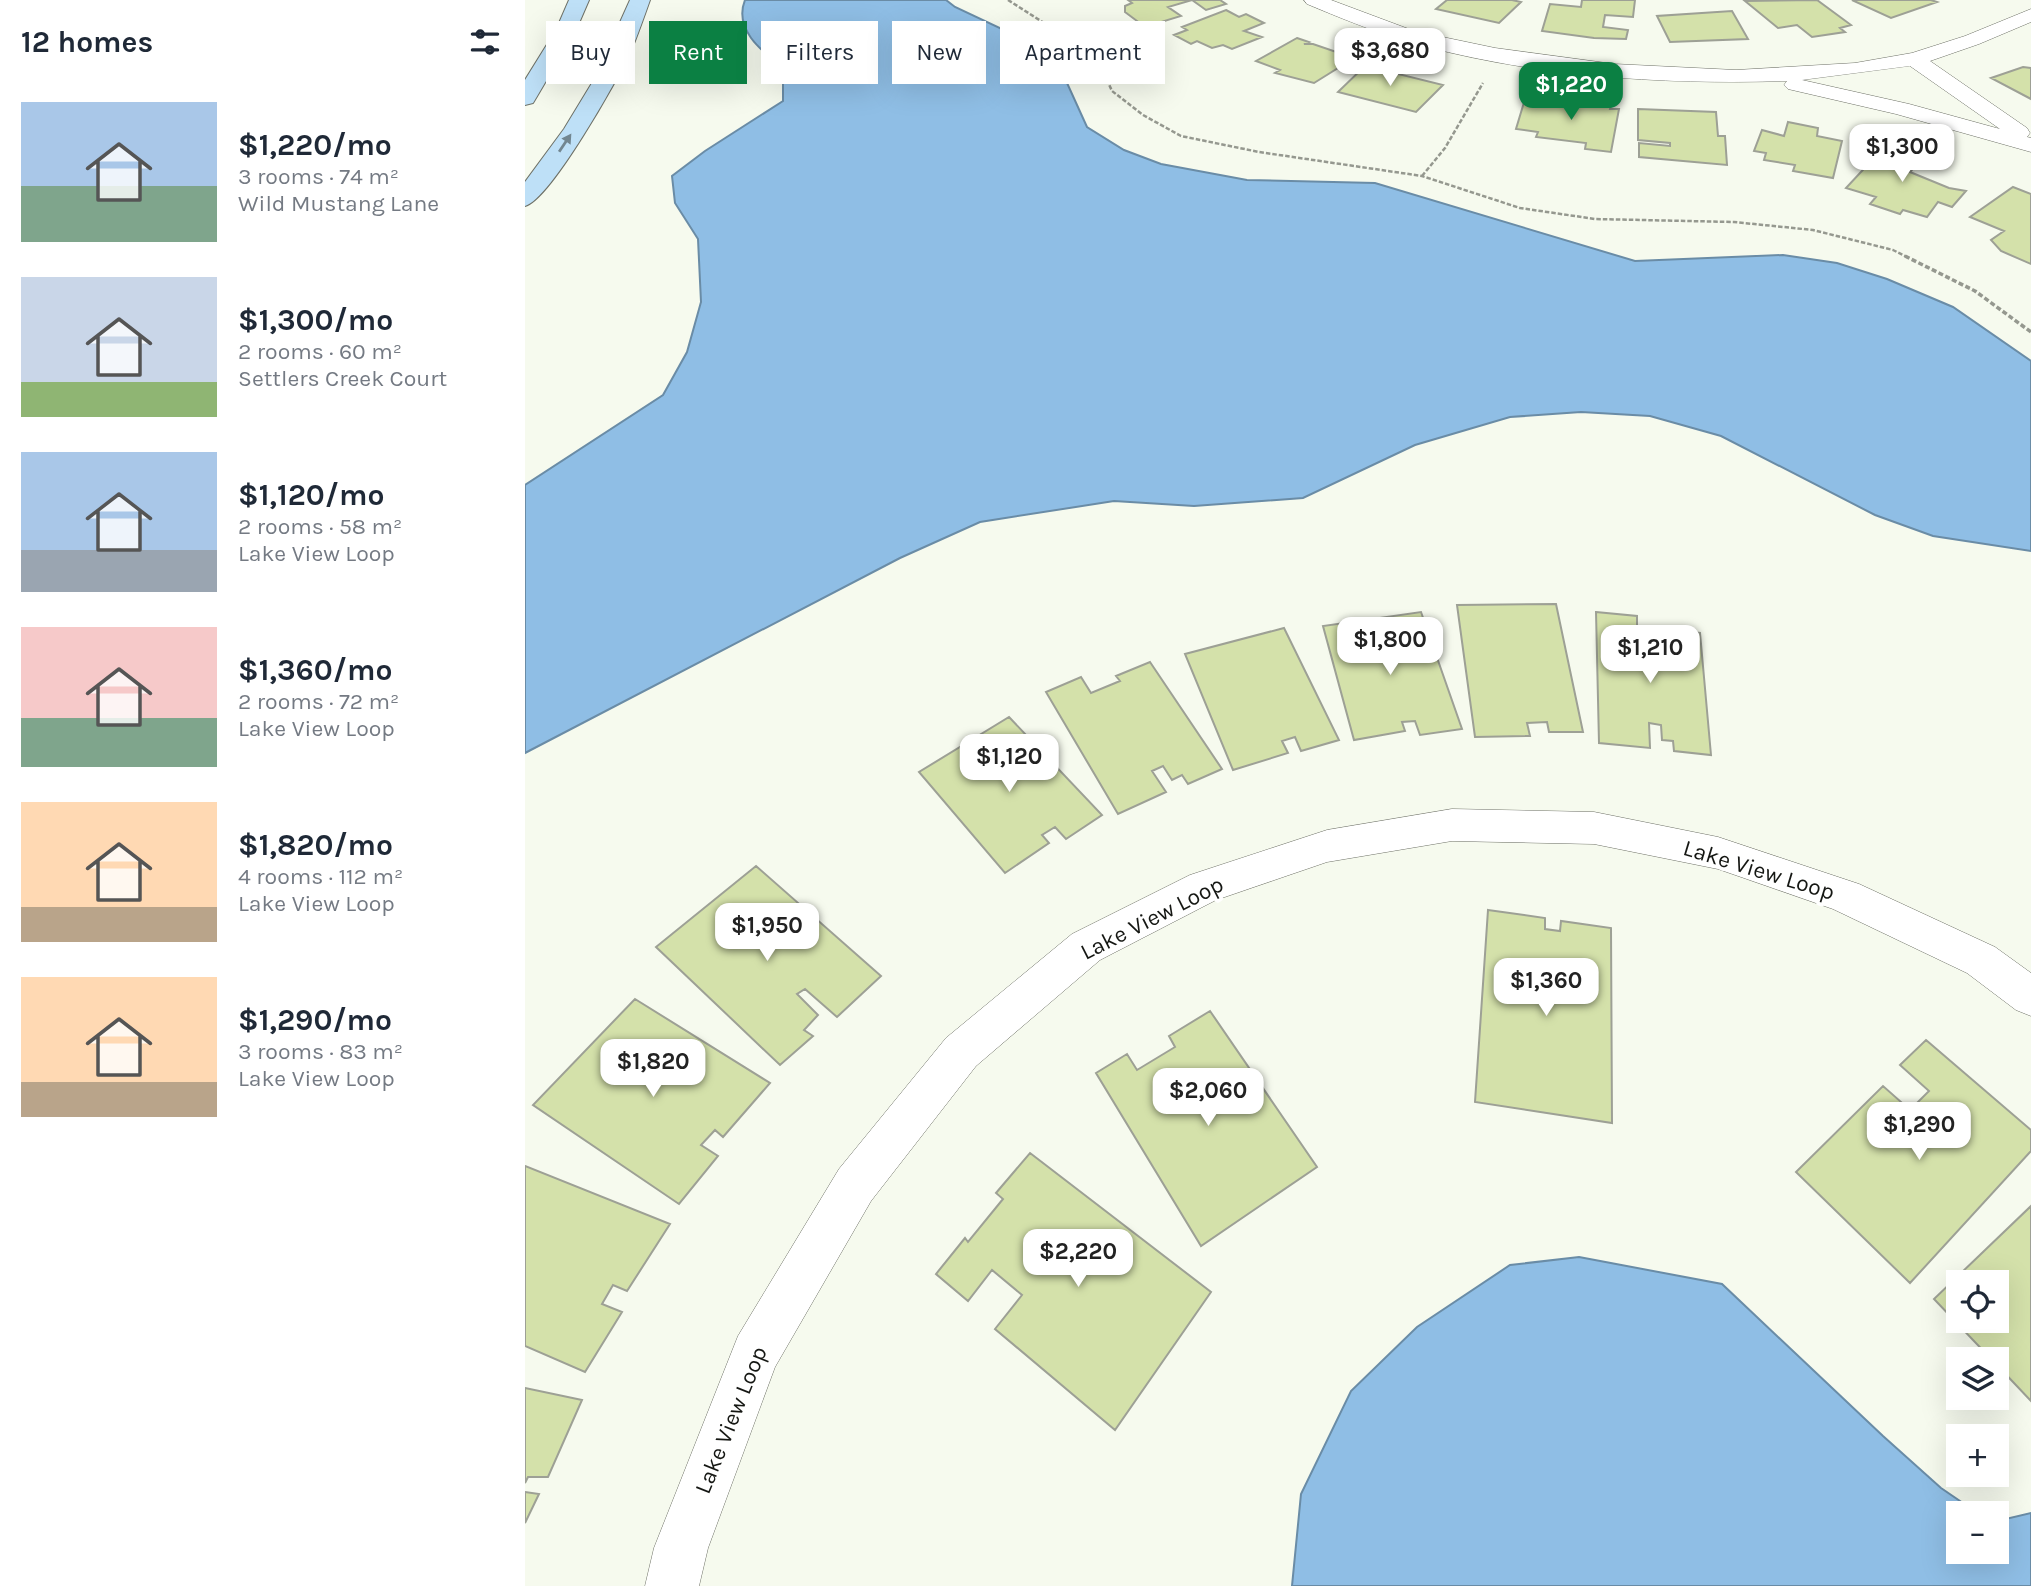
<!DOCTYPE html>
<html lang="en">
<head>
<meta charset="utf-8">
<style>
  :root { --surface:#fff; --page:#f2f2f3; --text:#1f2937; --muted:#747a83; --accent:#0b8043 }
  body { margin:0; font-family:Karla,sans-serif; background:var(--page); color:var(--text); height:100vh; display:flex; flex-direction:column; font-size:26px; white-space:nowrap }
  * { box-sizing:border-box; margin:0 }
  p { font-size:23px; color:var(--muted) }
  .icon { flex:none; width:38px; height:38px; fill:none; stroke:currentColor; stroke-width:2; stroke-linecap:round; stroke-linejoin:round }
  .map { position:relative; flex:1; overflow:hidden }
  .side { display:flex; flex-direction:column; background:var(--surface); width:525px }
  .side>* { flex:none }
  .banner { position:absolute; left:21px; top:21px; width:665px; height:63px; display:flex; gap:14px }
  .controls { position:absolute; left:1421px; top:1270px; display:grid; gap:14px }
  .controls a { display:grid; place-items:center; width:63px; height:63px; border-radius:0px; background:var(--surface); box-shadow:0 7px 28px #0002; font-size:35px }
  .price { position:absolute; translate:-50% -60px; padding:0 16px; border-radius:14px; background:#fff; color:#222; font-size:23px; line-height:46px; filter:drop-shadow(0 2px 4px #0008) }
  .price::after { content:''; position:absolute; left:50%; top:42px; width:21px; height:16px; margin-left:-10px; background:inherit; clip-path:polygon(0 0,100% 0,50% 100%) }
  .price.selected { background:var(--accent); color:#fff }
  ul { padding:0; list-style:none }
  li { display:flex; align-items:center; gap:21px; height:175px; padding:0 21px }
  li span { display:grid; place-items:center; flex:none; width:196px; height:140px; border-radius:0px; color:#555 }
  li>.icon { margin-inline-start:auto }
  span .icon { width:84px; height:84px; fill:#fffc; stroke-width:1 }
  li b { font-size:30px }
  h2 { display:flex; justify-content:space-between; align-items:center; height:84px; padding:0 21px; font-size:30px }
  .chip { padding:0 24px; border-radius:0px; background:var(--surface); box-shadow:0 7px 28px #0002; font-size:24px; line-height:63px }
  .chip.selected { background:var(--accent); color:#fff }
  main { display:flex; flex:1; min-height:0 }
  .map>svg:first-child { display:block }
</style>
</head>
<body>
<main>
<section class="side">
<h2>12 homes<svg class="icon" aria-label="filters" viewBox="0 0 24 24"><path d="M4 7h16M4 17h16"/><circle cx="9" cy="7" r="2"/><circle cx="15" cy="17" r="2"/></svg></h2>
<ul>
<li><span style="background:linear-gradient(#a9c7e8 60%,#7fa58c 0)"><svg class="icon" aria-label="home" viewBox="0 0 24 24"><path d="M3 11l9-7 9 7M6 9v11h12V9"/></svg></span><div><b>$1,220/mo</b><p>3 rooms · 74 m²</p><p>Wild Mustang Lane</p></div></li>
<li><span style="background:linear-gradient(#c9d6e8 75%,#8fb573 0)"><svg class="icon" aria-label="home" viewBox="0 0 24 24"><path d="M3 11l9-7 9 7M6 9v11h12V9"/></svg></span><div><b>$1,300/mo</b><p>2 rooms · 60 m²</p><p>Settlers Creek Court</p></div></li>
<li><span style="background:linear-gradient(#a9c7e8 70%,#9aa5b1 0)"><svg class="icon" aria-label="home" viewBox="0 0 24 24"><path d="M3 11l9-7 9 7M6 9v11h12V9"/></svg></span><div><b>$1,120/mo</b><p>2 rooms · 58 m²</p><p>Lake View Loop</p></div></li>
<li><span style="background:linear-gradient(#f6c9c9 65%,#7fa58c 0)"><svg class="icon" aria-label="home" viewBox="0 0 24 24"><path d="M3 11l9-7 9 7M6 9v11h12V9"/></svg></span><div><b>$1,360/mo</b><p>2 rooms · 72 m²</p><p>Lake View Loop</p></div></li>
<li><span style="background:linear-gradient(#ffd9b3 75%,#b9a48a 0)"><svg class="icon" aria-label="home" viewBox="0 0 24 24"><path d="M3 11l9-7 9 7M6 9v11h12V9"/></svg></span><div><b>$1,820/mo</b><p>4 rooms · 112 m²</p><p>Lake View Loop</p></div></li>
<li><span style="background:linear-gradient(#ffd9b3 75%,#b9a48a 0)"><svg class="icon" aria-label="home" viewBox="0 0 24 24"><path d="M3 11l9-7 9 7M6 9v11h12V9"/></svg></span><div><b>$1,290/mo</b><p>3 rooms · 83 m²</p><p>Lake View Loop</p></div></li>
</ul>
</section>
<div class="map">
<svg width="1506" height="1586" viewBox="0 0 1506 1586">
  <rect width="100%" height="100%" fill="#f6faee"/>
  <!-- water -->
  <path fill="#8fbee5" stroke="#6a8ca6" stroke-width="2" d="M220 0H421L430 7 511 45 538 74 562 127 599 150 636 164 722 180 850 183 1110 261 1258 255 1312 263 1362 279 1428 307 1506 361V551L1408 536 1350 515 1196 436 1125 416 1056 412 985 417 890 445 778 498 669 506 589 501 455 522 375 558 0 753V485L138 395 162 352 176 302 173 239 150 203 147 176 180 151 258 101V68C238 52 208 30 220 0Z
    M1054 1257 1197 1284 1358 1436 1416 1488 1454 1514H1433V1552H1472V1521L1506 1513V1586H767L776 1494 826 1391 892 1327 985 1265Z"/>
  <!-- building -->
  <path fill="#d4e1aa" stroke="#9da095" stroke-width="2" fill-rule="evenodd" d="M603 0H695L701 4 681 10 667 0 643 7 656 16 620 27 600 12V6L607 3Z
    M922 0H987L996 2 974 23 911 9Z
    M1057 0H1110L1108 17 1080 15 1078 27 1103 30 1101 39 1069 38 1017 31 1025 4 1056 7Z
    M1292 0 1326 25 1315 28 1320 32 1287 37 1272 25 1253 28 1220 1Z
    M1327 0H1406L1412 2 1366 18Z
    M701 10 714 17 721 14 739 23 719 31 737 37 707 49 698 45 687 48 672 41 666 44 649 35 662 30 657 27Z
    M1207 11 1223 39 1145 42 1132 16Z
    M772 38 784 42 779 44H788L829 58 789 83 750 73 755 70 731 61Z
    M843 63 876 70 873 74 918 85 891 112 813 92Z
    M1498 67 1506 68V99L1466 78Z
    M1000 99 1031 103V101H1048L1086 105 1085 109H1094L1086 152 1060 149 1061 143 1011 137 1013 132 991 129Z
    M1113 109 1191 112 1193 136H1200L1202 165 1114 157V143L1145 146V143L1113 140Z
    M1263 122 1293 128 1292 136 1317 141 1308 178 1268 171 1270 165 1239 160 1241 153 1229 151 1237 130 1259 136Z
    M1363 143 1400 155 1385 172 1424 188 1441 191 1427 207 1413 202 1402 217 1378 210 1375 214 1345 204 1351 197 1321 188Z
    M1488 187 1506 194V264L1476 251 1466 240 1479 231 1445 217Z
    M1031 604 1058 732H1024L1022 722 1002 723 1005 736 950 737 932 605Z
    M896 612 937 729 895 735 890 721 877 722 880 731 829 740 798 626Z
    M1071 612 1112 616V626L1175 633 1186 755 1149 751 1148 741 1137 740 1136 725 1124 723 1125 748 1074 743Z
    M759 628 814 740 776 751 770 737 757 741 763 753 708 770 660 654Z
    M625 662 697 769 663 784 657 775 647 780 638 766 627 771 641 792 593 814 521 692 556 677 566 693 595 681 591 676Z
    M484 717 577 815 541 839 530 827 517 835 524 843 480 873 394 772Z
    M231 866 356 976 312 1017 280 989 272 994 293 1015 279 1030 288 1036 255 1065 131 947Z
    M963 910 1020 918V929L1035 931 1036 921 1086 928 1087 1123 950 1102Z
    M110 999 245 1083 198 1137 190 1130 176 1145 193 1156 154 1204 8 1105Z
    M685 1011 792 1167 676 1246 571 1073 602 1054 612 1070 650 1047 644 1036Z
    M1401 1040 1506 1130V1151L1385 1283 1271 1172 1358 1086 1385 1110 1404 1091 1375 1065Z
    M505 1153 686 1292 590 1430 470 1329 497 1295 467 1270 443 1301 411 1274 440 1238 443 1242 478 1199 471 1193Z
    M0 1166 145 1224 102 1291 88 1285 77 1304 97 1312 60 1372 0 1346Z
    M1506 1206V1401L1472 1365V1360H1467L1409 1299ZM1433 1283H1472V1321H1433Z
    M0 1388 57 1400 23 1477H3L0 1483Z
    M0 1492 14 1494 0 1523Z"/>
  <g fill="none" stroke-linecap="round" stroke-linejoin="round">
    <!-- minor casing -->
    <g stroke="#6e7167" stroke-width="1">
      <path id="minor" d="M779 0H806L889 31 970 48 1089 64 1211 70 1330 63 1387 53 1440 36 1506 9V22L1454 44 1405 61 1502 128 1505 133 1502 137 1506 138V152L1371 114 1263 89 1259 85 1262 81C1134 85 1000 76 877 40 845 30 813 17 782 4ZM1385 66 1475 129 1384 104 1277 80Z
        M927 809 1069 812 1193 837 1334 884 1470 947 1506 973V1016L1491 1010 1442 973 1308 909 1193 869 1069 844 927 841 802 862 691 900 575 960 451 1066 346 1201 250 1367 183 1548 174 1586H120L129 1548 213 1336 314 1169 421 1038 547 934 665 875 802 830Z"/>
    </g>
    <!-- secondary casing -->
    <g stroke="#6e7167" stroke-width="2">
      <path id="secondary" d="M44 0H64L51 30 11 98 8 103 0 105V80L31 30Z
        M105 0H125C119 17 113 34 106 51 93 79 25 200 0 206V182L39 129 70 78Z"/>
    </g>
    <!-- path-far1 -->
    <path stroke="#95988f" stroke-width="2.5" stroke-dasharray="4.5 2" stroke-linecap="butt" d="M483 0 571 56 587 91 618 115 656 136 734 152 897 176 995 208 1070 219 1209 222 1288 230 1368 250 1384 258
      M897 176 920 148 958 83"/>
    <!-- path -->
    <path stroke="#95988f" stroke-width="3.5" stroke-dasharray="5 2.5" stroke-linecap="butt" d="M1380 256 1450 291 1506 332"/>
    <!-- minor -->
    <use href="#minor" fill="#fff" fill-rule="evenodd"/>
    <!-- secondary -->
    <use href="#secondary" fill="#bee0f7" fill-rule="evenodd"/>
  </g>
  <!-- one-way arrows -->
  <defs><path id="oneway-solid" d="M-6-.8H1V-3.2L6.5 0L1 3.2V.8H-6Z" transform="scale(1.75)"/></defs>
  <use fill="#728690" href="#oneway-solid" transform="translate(40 143) rotate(-56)"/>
  <g text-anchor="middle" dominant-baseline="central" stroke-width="7" stroke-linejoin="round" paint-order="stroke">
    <!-- street labels -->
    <g font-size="23" fill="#151713" stroke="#fff">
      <text transform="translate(1234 870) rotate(17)">Lake View Loop</text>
      <text transform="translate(627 918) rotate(-27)">Lake View Loop</text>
      <text transform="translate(206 1420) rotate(-68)">Lake View Loop</text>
    </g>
  </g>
</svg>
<div class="controls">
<a><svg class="icon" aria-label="locate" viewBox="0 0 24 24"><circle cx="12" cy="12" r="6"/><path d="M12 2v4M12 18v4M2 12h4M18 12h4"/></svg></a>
<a><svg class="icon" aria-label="layers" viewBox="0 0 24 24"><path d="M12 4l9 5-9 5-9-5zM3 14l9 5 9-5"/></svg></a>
<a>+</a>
<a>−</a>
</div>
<b class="price" style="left:865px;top:88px">$3,680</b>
<b class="price selected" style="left:1046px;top:122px">$1,220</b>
<b class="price" style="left:1377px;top:184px">$1,300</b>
<b class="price" style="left:865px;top:677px">$1,800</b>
<b class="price" style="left:1125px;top:685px">$1,210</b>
<b class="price" style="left:484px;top:794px">$1,120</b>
<b class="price" style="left:242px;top:963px">$1,950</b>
<b class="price" style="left:1021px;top:1018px">$1,360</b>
<b class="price" style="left:128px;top:1099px">$1,820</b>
<b class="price" style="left:683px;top:1128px">$2,060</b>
<b class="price" style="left:1394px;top:1162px">$1,290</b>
<b class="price" style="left:553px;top:1289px">$2,220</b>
<div class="banner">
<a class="chip">Buy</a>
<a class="chip selected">Rent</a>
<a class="chip">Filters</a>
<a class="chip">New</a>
<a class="chip">Apartment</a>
</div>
</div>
</main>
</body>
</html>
